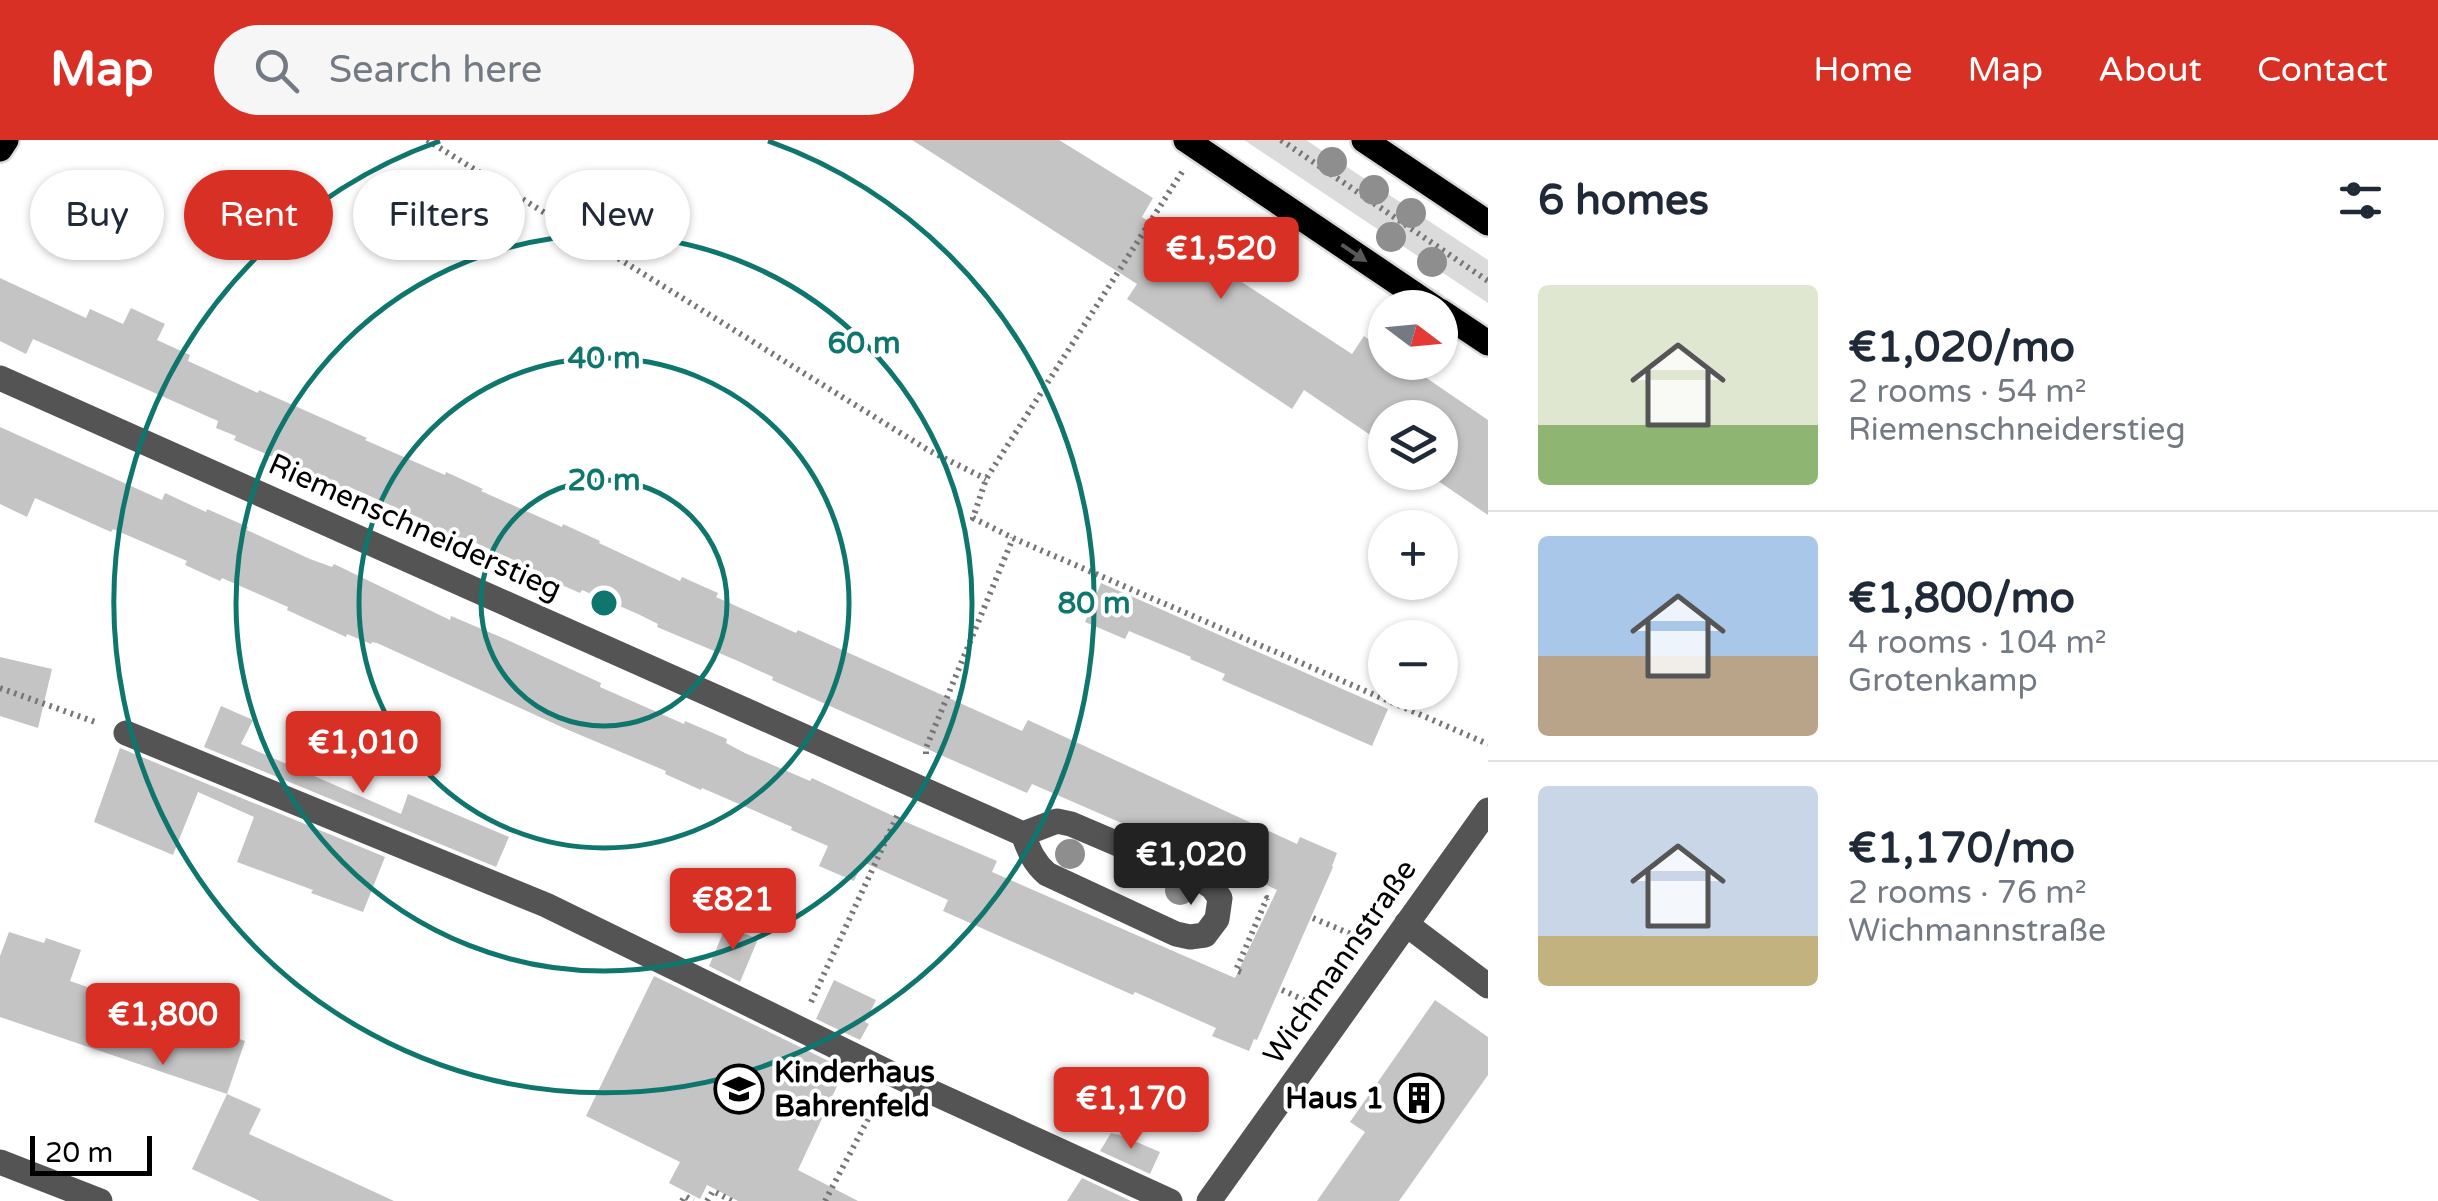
<!DOCTYPE html>
<html lang="en">
<head>
<meta charset="utf-8">
<style>
  :root { --surface:#fff; --page:#f6f6f7; --text:#1f2937; --muted:#747a83; --line:#e0e1e3; --accent:#d93025 }
  body { margin:0; font-family:"Varela Round",sans-serif; background:var(--page); color:var(--text); height:100vh; display:flex; flex-direction:column; font-size:38px; white-space:nowrap }
  * { box-sizing:border-box; margin:0 }
  p { font-size:32px; color:var(--muted) }
  .icon { flex:none; width:55px; height:55px; fill:none; stroke:currentColor; stroke-width:2; stroke-linecap:round; stroke-linejoin:round }
  .map { position:relative; flex:1; overflow:hidden }
  .details { display:flex; flex-direction:column; background:var(--surface); width:950px }
  .details>* { flex:none }
  .banner { position:absolute; left:30px; top:30px; width:950px; height:90px; display:flex; gap:20px }
  .needle { width:65px; rotate:106deg }
  .fabs { position:absolute; left:1368px; top:150px; display:grid; gap:20px }
  .fabs a { display:grid; place-items:center; width:90px; height:90px; border-radius:50%; background:var(--surface); box-shadow:0 2px 8px #0004; font-size:50px }
  .scale { position:absolute; left:30px; bottom:25px; width:122px; box-sizing:border-box; padding-left:10px; border:5px solid #000; border-top:0; font-size:28px; line-height:35px; white-space:nowrap; color:#000; -webkit-text-stroke:8px #fff; paint-order:stroke }
  .price { position:absolute; translate:-50% -85px; padding:0 22px; border-radius:10px; background:var(--accent); color:#fff; font-size:32px; line-height:65px; filter:drop-shadow(0 2px 5px #0008) }
  .price::after { content:''; position:absolute; left:50%; top:60px; width:30px; height:22px; margin-left:-15px; background:inherit; clip-path:polygon(0 0,100% 0,50% 100%) }
  .price.on { background:#222; color:#fff }
  ul { padding:0; list-style:none }
  li { display:flex; align-items:center; gap:30px; height:250px; padding:0 50px }
  li+li { border-top:2px solid var(--line) }
  li span { display:grid; place-items:center; flex:none; width:280px; height:200px; border-radius:10px; color:#555 }
  li>.icon { margin-inline-start:auto }
  span .icon { width:120px; height:120px; fill:#fffc; stroke-width:1 }
  li b { font-size:42px }
  h2 { display:flex; justify-content:space-between; align-items:center; height:120px; padding:0 50px; font-size:42px }
  .tag { padding:0 35px; border-radius:45px; background:var(--surface); box-shadow:0 2px 8px #0004; font-size:35px; line-height:90px }
  .tag.on { background:var(--accent); color:#fff }
  header { display:flex; align-items:center; gap:60px; box-sizing:border-box; height:140px; padding:0 50px; background:var(--accent); color:#fff }
  header strong { font-size:48px }
  nav { display:flex; gap:55px; margin-inline-start:auto; font-size:35px }
  .search { width:700px; height:90px; background:var(--page); display:flex; align-items:center; gap:25px; box-sizing:border-box; padding:0 35px; border-radius:55px; color:var(--muted); font-size:38px }
  main { display:flex; flex:1; min-height:0 }
  .map>svg:first-child { display:block }
</style>
</head>
<body>
<header>
<strong>Map</strong>
<div class="search"><svg class="icon" aria-label="search" viewBox="0 0 24 24"><circle cx="10" cy="10" r="6"/><path d="M15 15l6 6"/></svg>Search here</div>
<nav><a>Home</a><a>Map</a><a>About</a><a>Contact</a></nav>
</header>
<main>
<div class="map">
<svg width="1488" height="1061" viewBox="0 0 1488 1061">
  <rect width="100%" height="100%" fill="#fff"/>
  <!-- green -->
  <path fill="#dbdbdb" d="M1244 0H1306L1488 120V163Z"/>
  <!-- building -->
  <path fill="#c4c4c4" d="M912 0H1059L1153 58 1142 77 1352 214 1364 196 1385 211V222H1403L1488 280V375L1425 332H1440V278H1385V305L1304 250 1292 269 1127 159 1137 144Z
    M0 138 86 178 90 169 123 184 131 168 165 184 157 200 190 215 188 221 258 253 259 250 367 298 365 300 445 335 446 332 483 349 481 351 562 387 563 384 600 401 599 403 680 441 682 437 718 453 716 457 796 493 798 490 1022 591 1028 580 1297 704 1300 697 1337 713 1332 726 1333 727 1257 900 1254 899 1249 911 1212 896 1216 888 1135 852 1133 855 943 771 948 760 863 722 854 741 819 726 828 706 791 690 792 687 702 648 701 650 665 634 666 631 566 589 377 503 372 502 371 504 347 494 346 497 287 470 288 467 222 438 220 441 185 425 187 421 113 389 111 392 35 358 27 377 0 364V287L162 360 165 353 206 372 207 369 248 387 247 390 310 419 332 427 334 424 450 480 451 476 503 498 601 543 600 547 684 584 685 581 727 599 726 603 745 613 810 641 812 638 906 682 997 721 992 732 1235 838 1277 750 1221 723 1220 726 1032 644 1027 653 841 571 772 540 773 537 738 521 657 487 658 484 638 474 582 450 580 453 539 435 540 432 465 398 464 400 420 382 422 379 347 346 345 349 234 300 236 296 216 288 218 281 33 199 26 214 0 201Z
    M1101 443 1388 569 1372 606 1222 540 1225 534 1190 519 1191 517 1129 491 1125 499 1085 482Z
    M0 517 52 529 38 588 0 576Z
    M221 566 253 580 241 604 401 674 408 654 509 697 496 727 204 607Z
    M120 608 385 717 363 772 311 753 313 750 237 722 254 677 198 652 173 715 94 682Z
    M726 786 758 799 740 842 709 826Z
    M9 792 44 803 46 798 81 810 70 841 245 901 227 954 261 969 249 994 394 1061H260L192 1029 227 954 0 877V816Z
    M654 836 845 929 798 1030 858 1061H738L707 1045 700 1059 669 1043 680 1022 586 976Z
    M834 840 876 860 865 882 869 884 860 900 816 879Z
    M1435 860 1488 897V935L1399 1061H1317L1365 992 1350 982Z
    M1111 993 1120 995 1160 1012 1150 1034 1100 1011Z
    M1082 1038 1131 1061H1067Z"/>
  <g fill="none" stroke-linecap="round" stroke-linejoin="round">
    <!-- major casing -->
    <g stroke="#dbdbdb" stroke-width="30">
      <path id="major" d="M1186 0 1435 168
        M1364 0 1488 83
        M0 9 6 0
        M1440 171 1488 203"/>
    </g>
    <!-- path -->
    <path stroke="#767676" stroke-width="6" stroke-dasharray="2.5 5" stroke-linecap="butt" d="M427 0 928 310 986 339
      M1281 0 1488 141
      M1182 32 986 339 973 378 1013 398 1488 604
      M0 548 98 583
      M926 614V608L1013 398
      M1313 778 1358 797
      M1241 832 1236 830 1267 758 1272 760
      M1282 850 1313 864
      M811 862 898 674
      M682 1061 685 1056 693 1061
      M707 1061 713 1051 732 1061
      M825 1061 878 960"/>
    <!-- minor -->
    <path stroke="#545454" stroke-width="25" d="M0 238 1023 694C1029 710 1033 722 1047 734L1176 794 1190 797 1205 795 1217 779 1220 758 1212 747 1200 739 1071 684 1057 681 1023 694
      M126 593 546 765 892 934 1170 1061
      M1406 784 1488 846
      M0 1022 100 1061
      M1209 1061 1488 670"/>
    <!-- major -->
    <use href="#major" stroke="#000" stroke-width="25"/>
  </g>
  <!-- trees -->
  <g fill="#8e8e8e">
    <circle cx="1332" cy="22" r="15"/>
    <circle cx="1374" cy="50" r="15"/>
    <circle cx="1411" cy="73" r="15"/>
    <circle cx="1391" cy="97" r="15"/>
    <circle cx="1432" cy="122" r="15"/>
    <circle cx="1070" cy="714" r="15"/>
    <circle cx="1180" cy="750" r="15"/>
  </g>
  <!-- one-way arrows -->
  <defs><path id="oneway-solid" d="M-6-.8H1V-3.2L6.5 0L1 3.2V.8H-6Z" transform="scale(2.5)"/></defs>
  <use fill="#595959" href="#oneway-solid" transform="translate(1354 113) rotate(34)"/>
  <!-- distance rings -->
  <g fill="none" stroke="#0f766e" stroke-width="5">
    <circle cx="604" cy="463" r="123"/>
    <circle cx="604" cy="463" r="245"/>
    <circle cx="604" cy="463" r="368"/>
    <path d="M768 1A490 490 0 1 1 440 1"/>
  </g>
  <!-- icons -->
  <defs>
    <g id="school-ring" transform="scale(2.5)"><circle r="9.5" fill="#fff" stroke="#000" stroke-width="1.5"/><path d="M0-5L7-2L0 1L-7-2ZM-4 1L0 2.5L4 1V4Q0 6-4 4Z" fill="#000"/></g>
    <g id="building-ring" transform="scale(2.5)"><circle r="9.5" fill="#fff" stroke="#000" stroke-width="1.5"/><path d="M-4-6H4V6H1V3H-1V6H-4ZM-2.5-4.3h1.7v1.8h-1.7ZM.8-4.3h1.7v1.8H.8ZM-2.5-1h1.7V.8h-1.7ZM.8-1h1.7V.8H.8Z" fill="#000"/></g>
  </defs>
  <g fill-rule="evenodd">
    <use href="#school-ring" x="739" y="949"/>
    <use href="#building-ring" x="1419" y="958"/>
  </g>
  <g text-anchor="middle" dominant-baseline="central" stroke-width="8" stroke-linejoin="round" paint-order="stroke">
    <!-- street labels -->
    <g font-size="30" fill="#000" stroke="#fff">
      <text transform="translate(415 387) rotate(24)">Riemenschneiderstieg</text>
      <text transform="translate(1340 822) rotate(-55)">Wichmannstraße</text>
    </g>
    <!-- poi labels -->
    <g font-size="30" font-weight="bold" fill="#000" stroke="#fff" text-anchor="start">
      <text x="774" y="932">Kinderhaus<tspan x="774" dy="34">Bahrenfeld</tspan></text>
      <text x="1384" y="958" text-anchor="end">Haus 1</text>
    </g>
  </g>
  <circle cx="604" cy="463" r="15" fill="#0f766e" stroke="#fff" stroke-width="5"/>
  <g font-size="30" text-anchor="middle" font-weight="bold" fill="#0f766e" stroke="#fff" stroke-width="8" stroke-linejoin="round" paint-order="stroke">
    <text x="864" y="213">60 m</text>
    <text x="604" y="228">40 m</text>
    <text x="604" y="350">20 m</text>
    <text x="1094" y="473">80 m</text>
  </g>
</svg>
<div class="fabs">
<a><svg class="needle" viewBox="-14 -14 28 28"><path d="M0-13l5 13h-10z" fill="#e53935"/><path d="M0 13l5-13h-10z" fill="#747a83"/></svg></a>
<a><svg class="icon" aria-label="layers" viewBox="0 0 24 24"><path d="M12 4l9 5-9 5-9-5zM3 14l9 5 9-5"/></svg></a>
<a>+</a>
<a>−</a>
</div>
<div class="scale">20 m</div>
<b class="price" style="left:1221px;top:162px">€1,520</b>
<b class="price" style="left:363px;top:656px">€1,010</b>
<b class="price on" style="left:1191px;top:768px">€1,020</b>
<b class="price" style="left:733px;top:813px">€821</b>
<b class="price" style="left:163px;top:928px">€1,800</b>
<b class="price" style="left:1131px;top:1012px">€1,170</b>
<div class="banner">
<a class="tag">Buy</a>
<a class="tag on">Rent</a>
<a class="tag">Filters</a>
<a class="tag">New</a>
</div>
</div>
<section class="details">
<h2>6 homes<svg class="icon" aria-label="filters" viewBox="0 0 24 24"><path d="M4 7h16M4 17h16"/><circle cx="9" cy="7" r="2"/><circle cx="15" cy="17" r="2"/></svg></h2>
<ul>
<li><span style="background:linear-gradient(#dfe7d0 70%,#8fb573 0)"><svg class="icon" aria-label="home" viewBox="0 0 24 24"><path d="M3 11l9-7 9 7M6 9v11h12V9"/></svg></span><div><b>€1,020/mo</b><p>2 rooms · 54 m²</p><p>Riemenschneiderstieg</p></div></li>
<li><span style="background:linear-gradient(#a9c7e8 60%,#b9a48a 0)"><svg class="icon" aria-label="home" viewBox="0 0 24 24"><path d="M3 11l9-7 9 7M6 9v11h12V9"/></svg></span><div><b>€1,800/mo</b><p>4 rooms · 104 m²</p><p>Grotenkamp</p></div></li>
<li><span style="background:linear-gradient(#c9d6e8 75%,#c2b280 0)"><svg class="icon" aria-label="home" viewBox="0 0 24 24"><path d="M3 11l9-7 9 7M6 9v11h12V9"/></svg></span><div><b>€1,170/mo</b><p>2 rooms · 76 m²</p><p>Wichmannstraße</p></div></li>
</ul>
</section>
</main>
</body>
</html>
